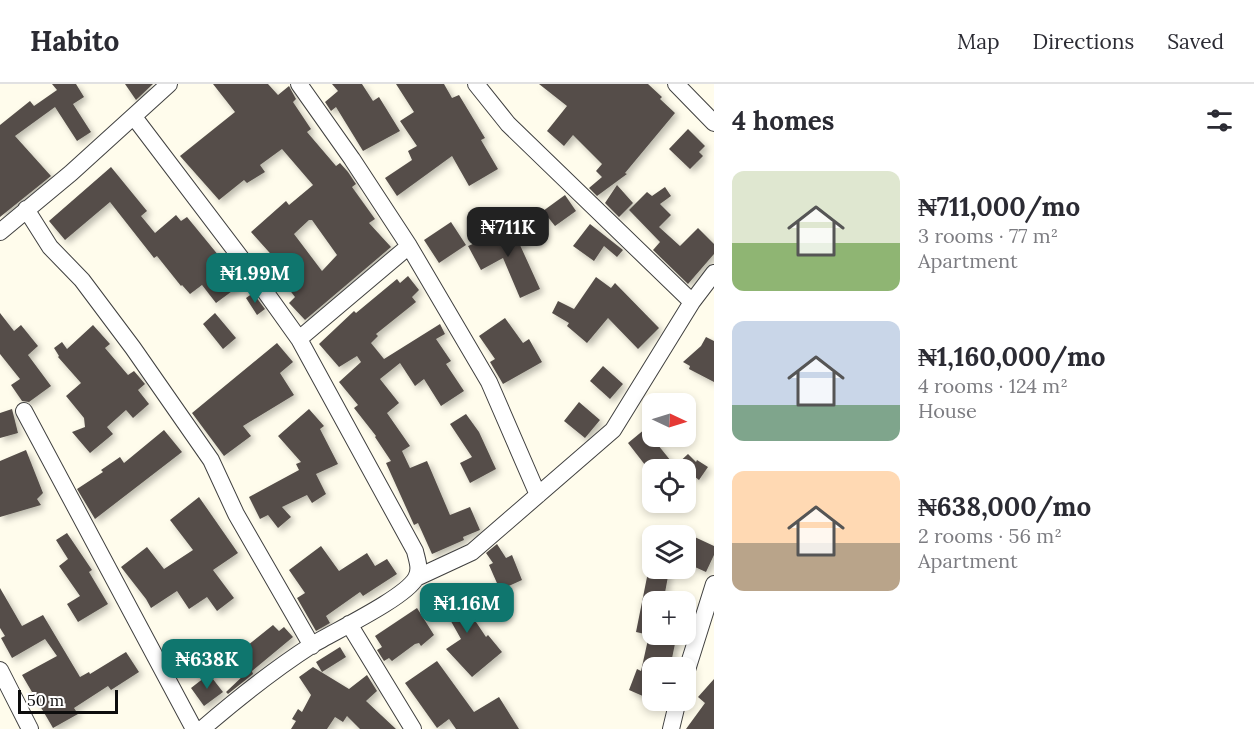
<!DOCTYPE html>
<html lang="en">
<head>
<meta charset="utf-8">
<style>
  :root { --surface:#fff; --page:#f7f7f7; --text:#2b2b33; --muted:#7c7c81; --line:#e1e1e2; --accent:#0f766e }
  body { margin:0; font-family:Lora,serif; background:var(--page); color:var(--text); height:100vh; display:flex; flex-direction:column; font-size:22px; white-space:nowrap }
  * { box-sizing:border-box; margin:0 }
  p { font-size:20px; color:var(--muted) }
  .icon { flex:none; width:33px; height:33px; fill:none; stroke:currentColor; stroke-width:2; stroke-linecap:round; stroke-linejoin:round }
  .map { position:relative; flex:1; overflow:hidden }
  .sheet { display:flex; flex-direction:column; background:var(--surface); width:540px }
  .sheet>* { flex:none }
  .needle { width:39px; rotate:94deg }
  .controls { position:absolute; left:642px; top:309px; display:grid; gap:12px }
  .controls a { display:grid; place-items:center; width:54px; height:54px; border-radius:12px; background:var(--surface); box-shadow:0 3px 9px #0003; font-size:30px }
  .scale { position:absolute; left:18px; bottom:15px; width:100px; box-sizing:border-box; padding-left:6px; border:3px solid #0d0d0d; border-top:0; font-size:16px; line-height:21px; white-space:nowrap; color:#0d0d0d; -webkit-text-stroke:4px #fff; paint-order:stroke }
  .price { position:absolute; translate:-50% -51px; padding:0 14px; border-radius:12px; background:var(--accent); color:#fff; font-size:20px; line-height:39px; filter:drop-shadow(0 2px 3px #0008) }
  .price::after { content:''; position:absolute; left:50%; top:36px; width:18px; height:14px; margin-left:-9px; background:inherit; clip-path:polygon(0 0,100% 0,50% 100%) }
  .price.on { background:#222; color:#fff }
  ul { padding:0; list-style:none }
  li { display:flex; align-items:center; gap:18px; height:150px; padding:0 18px }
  li span { display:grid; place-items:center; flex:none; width:168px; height:120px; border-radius:12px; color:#555 }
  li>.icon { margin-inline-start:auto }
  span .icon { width:72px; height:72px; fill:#fffc; stroke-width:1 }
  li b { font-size:26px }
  h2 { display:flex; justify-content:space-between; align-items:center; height:72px; padding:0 18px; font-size:26px }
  header { display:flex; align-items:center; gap:36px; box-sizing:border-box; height:84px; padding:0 30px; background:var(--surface); border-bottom:2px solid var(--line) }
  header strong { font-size:28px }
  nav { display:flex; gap:33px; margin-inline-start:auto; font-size:21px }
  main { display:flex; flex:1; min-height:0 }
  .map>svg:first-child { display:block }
</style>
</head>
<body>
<header>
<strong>Habito</strong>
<nav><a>Map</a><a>Directions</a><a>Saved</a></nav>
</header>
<main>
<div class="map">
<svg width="714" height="645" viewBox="0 0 714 645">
  <defs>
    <filter id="shadow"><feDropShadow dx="3.5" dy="3.5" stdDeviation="3" flood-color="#0004"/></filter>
  </defs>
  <rect width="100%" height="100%" fill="#fffcec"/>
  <!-- building -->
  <path fill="#554e49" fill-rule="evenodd" filter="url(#shadow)" d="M52 0H76L84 13 73 20 91 48 77 57 55 23 15 52 51 92 0 133V41L30 17 34 22 57 6Z
    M125 0H153L136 16Z
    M213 0H268L278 11 289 2 296 15 293 18 311 45 307 48 336 82 340 79 348 88 356 100 352 103 375 135 369 139 391 163 305 236 289 219 295 213 271 182 277 177 251 148 286 117 289 121 313 101 282 65 260 81 265 88 247 99 244 96 219 116 180 72 235 28ZM309 136H312L337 171 322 187 294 150Z
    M332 0H362L373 17 379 13 400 47 363 67 336 23 331 27 325 18 338 7Z
    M396 0H444L452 14 459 11 485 54 481 56 498 85 469 102 452 72 397 112 385 94 412 76 408 67 417 62 400 37 414 28Z
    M539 0H648L662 13 660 15 675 29 625 89 627 90 597 112 589 104 602 93 596 87 602 80 573 51 564 62 547 47 567 22Z
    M688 45 705 62 699 68 703 72 690 85 669 65Z
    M111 83 147 127 141 132 155 149 176 131 181 137 187 133 219 172 218 173 239 202 216 219 202 201 190 210 182 201 181 202 157 172 154 174 110 118 65 156 49 137Z
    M617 101 633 119 619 133 605 119Z
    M665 103 671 112 660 120 671 131 659 143 680 162 698 144 714 160V170L688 200 653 166 660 158 629 126 647 108 652 112Z
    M565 111 576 127 555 142 543 127Z
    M451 138 466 161 439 179 424 156Z
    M520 140 528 157 520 161 540 205 520 214 503 174 481 186 468 162Z
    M590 140 623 166 617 173 604 162 594 177 573 162Z
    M408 192 419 206 412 213 416 218 376 250 378 252 371 259 384 275 440 240 445 250 436 255 451 277 446 280 464 307 441 322 424 295 415 302 400 279 380 295 399 319 387 329 410 362 402 367 410 384 427 377 450 431 470 423 480 446 463 453 464 456 432 470 418 439 414 441 386 379 391 377 375 353 376 352 354 324 358 321 339 298 361 278 357 272 339 283 319 260 354 227 356 229 397 195 400 199Z
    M596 193 611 204 615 199 659 244 638 265 608 234 587 259 567 242 569 239 552 229 558 217 574 225Z
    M253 209 265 225 257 231 246 214Z
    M0 229 14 247 21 241 38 262 28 271 51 302 29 318 22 317 11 301 20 295 0 270Z
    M215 229 236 254 223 265 203 240Z
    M505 234 523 259 529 255 542 278 503 300 490 278 495 275 479 252Z
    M93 241 110 260 105 264 128 291 134 287 145 300 138 306 149 320 133 334 126 326 107 343 113 350 90 369 72 348 85 343 84 334 66 312 81 299 58 273 59 272 54 264 62 258 67 265Z
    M706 253 714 257V298L689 285 690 282 683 278 701 262Z
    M277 259 293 278 280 289 294 311 243 342 251 352 224 372 192 329Z
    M603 282 623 300 610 315 590 297Z
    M579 318 600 336 585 354 564 337Z
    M12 325 18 349 0 354V329Z
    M309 325 324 342 320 345 338 380 316 390 326 410 312 419 307 411 282 423 291 433 278 444 268 431 260 435 249 413 299 386 296 380 301 378 278 352Z
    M466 330 479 348 496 385 470 399 460 379 472 373 450 340Z
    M645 345 675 382 688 370 696 378 697 376 708 383 699 396 686 386H649L628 359Z
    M164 346 182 368 95 435 77 405 103 388 101 386 120 373 124 379Z
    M26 366 43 409 37 415 41 421 0 433V377Z
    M199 413 238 469 213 486 234 514 217 527 207 513 189 525 177 507 151 524 146 515 121 483 147 463 164 485 193 466 170 436Z
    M67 449 92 486 89 488 108 520 78 538 67 520 80 512 59 482 68 475 56 456Z
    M686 449 714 462V471L706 488 686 479Z
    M497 460 506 474 512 471 522 496 500 506 489 481 493 479 486 469Z
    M321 462 339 487 367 469 375 482 387 475 397 490 363 512 360 508 326 532 330 539 316 547 297 514 305 509 289 486Z
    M649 483 669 487 664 514 652 512V550H677L670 584H652V616L629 606 637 585 641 587 649 551 636 548Z
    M453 499 472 532 486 553 488 551 502 568 472 593 446 565 461 555 435 509Z
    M0 504 22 542 43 531 80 593 89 588 90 590 126 568 139 588 111 606 108 602 74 624 78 630 53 644 22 591 57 572 45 555 12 574 1 554 5 552 0 544Z
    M417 524 434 551 421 562 419 559 415 560 392 577 389 574 384 577 377 566 382 563 375 552Z
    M273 541 279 547 284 543 293 553 252 587 253 590 228 610 226 608 245 590 232 574Z
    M340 563 346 573 322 588 316 578Z
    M437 577 474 628 499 613 519 645H456L449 635 437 644 405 599Z
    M313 583 349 605 367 591 377 607 366 617 396 645H360L347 632 343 638 335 633 327 645H291L296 637 292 635 298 625 302 628 311 611 299 593Z
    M209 590 223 608 204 622 191 604Z
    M714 595V645H686L705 619 698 613Z"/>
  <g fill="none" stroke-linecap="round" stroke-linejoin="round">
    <!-- minor casing -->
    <g stroke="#404040" stroke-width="18">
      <path id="minor" d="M299 0 352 75 409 162 489 298 538 411
        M476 0 508 40 692 218
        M676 0 714 39
        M134 33 244 178 299 255 415 467C417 476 421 485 416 494 405 514 335 547 312 561 273 586 237 615 202 645
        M26 125 50 163 82 196 133 264 211 376 236 430 312 562
        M0 148 71 89 169 0
        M299 255 409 162
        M24 327 194 645
        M416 494 472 468 613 346 692 218 714 189
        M349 540 413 645
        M0 586 30 645
        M686 589 714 500
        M671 645 678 616"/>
    </g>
    <!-- minor -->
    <use href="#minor" stroke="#fff" stroke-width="16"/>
  </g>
</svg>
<div class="controls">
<a><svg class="needle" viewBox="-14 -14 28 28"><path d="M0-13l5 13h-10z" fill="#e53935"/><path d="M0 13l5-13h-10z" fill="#7c7c81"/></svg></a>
<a><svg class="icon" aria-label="locate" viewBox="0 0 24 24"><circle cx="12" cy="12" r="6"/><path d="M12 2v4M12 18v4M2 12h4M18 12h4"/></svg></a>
<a><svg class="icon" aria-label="layers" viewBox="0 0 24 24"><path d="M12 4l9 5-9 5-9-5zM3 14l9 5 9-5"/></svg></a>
<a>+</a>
<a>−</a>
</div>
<div class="scale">50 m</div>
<b class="price on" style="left:508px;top:174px">₦711K</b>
<b class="price" style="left:255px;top:220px">₦1.99M</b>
<b class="price" style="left:467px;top:550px">₦1.16M</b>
<b class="price" style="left:207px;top:606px">₦638K</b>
</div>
<section class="sheet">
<h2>4 homes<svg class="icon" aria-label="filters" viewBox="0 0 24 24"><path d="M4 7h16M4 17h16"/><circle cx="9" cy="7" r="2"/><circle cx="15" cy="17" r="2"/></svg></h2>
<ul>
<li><span style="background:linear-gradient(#dfe7d0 60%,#8fb573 0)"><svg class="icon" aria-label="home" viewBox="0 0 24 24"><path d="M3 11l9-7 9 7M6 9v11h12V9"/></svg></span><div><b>₦711,000/mo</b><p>3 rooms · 77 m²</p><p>Apartment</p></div></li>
<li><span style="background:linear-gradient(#c9d6e8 70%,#7fa58c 0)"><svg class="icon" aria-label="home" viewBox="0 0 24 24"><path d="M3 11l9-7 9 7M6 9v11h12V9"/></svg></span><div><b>₦1,160,000/mo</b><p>4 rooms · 124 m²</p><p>House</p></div></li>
<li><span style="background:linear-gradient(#ffd9b3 60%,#b9a48a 0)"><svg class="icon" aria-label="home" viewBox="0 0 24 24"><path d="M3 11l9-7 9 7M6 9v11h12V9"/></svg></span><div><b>₦638,000/mo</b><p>2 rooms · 56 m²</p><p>Apartment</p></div></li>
</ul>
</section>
</main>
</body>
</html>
